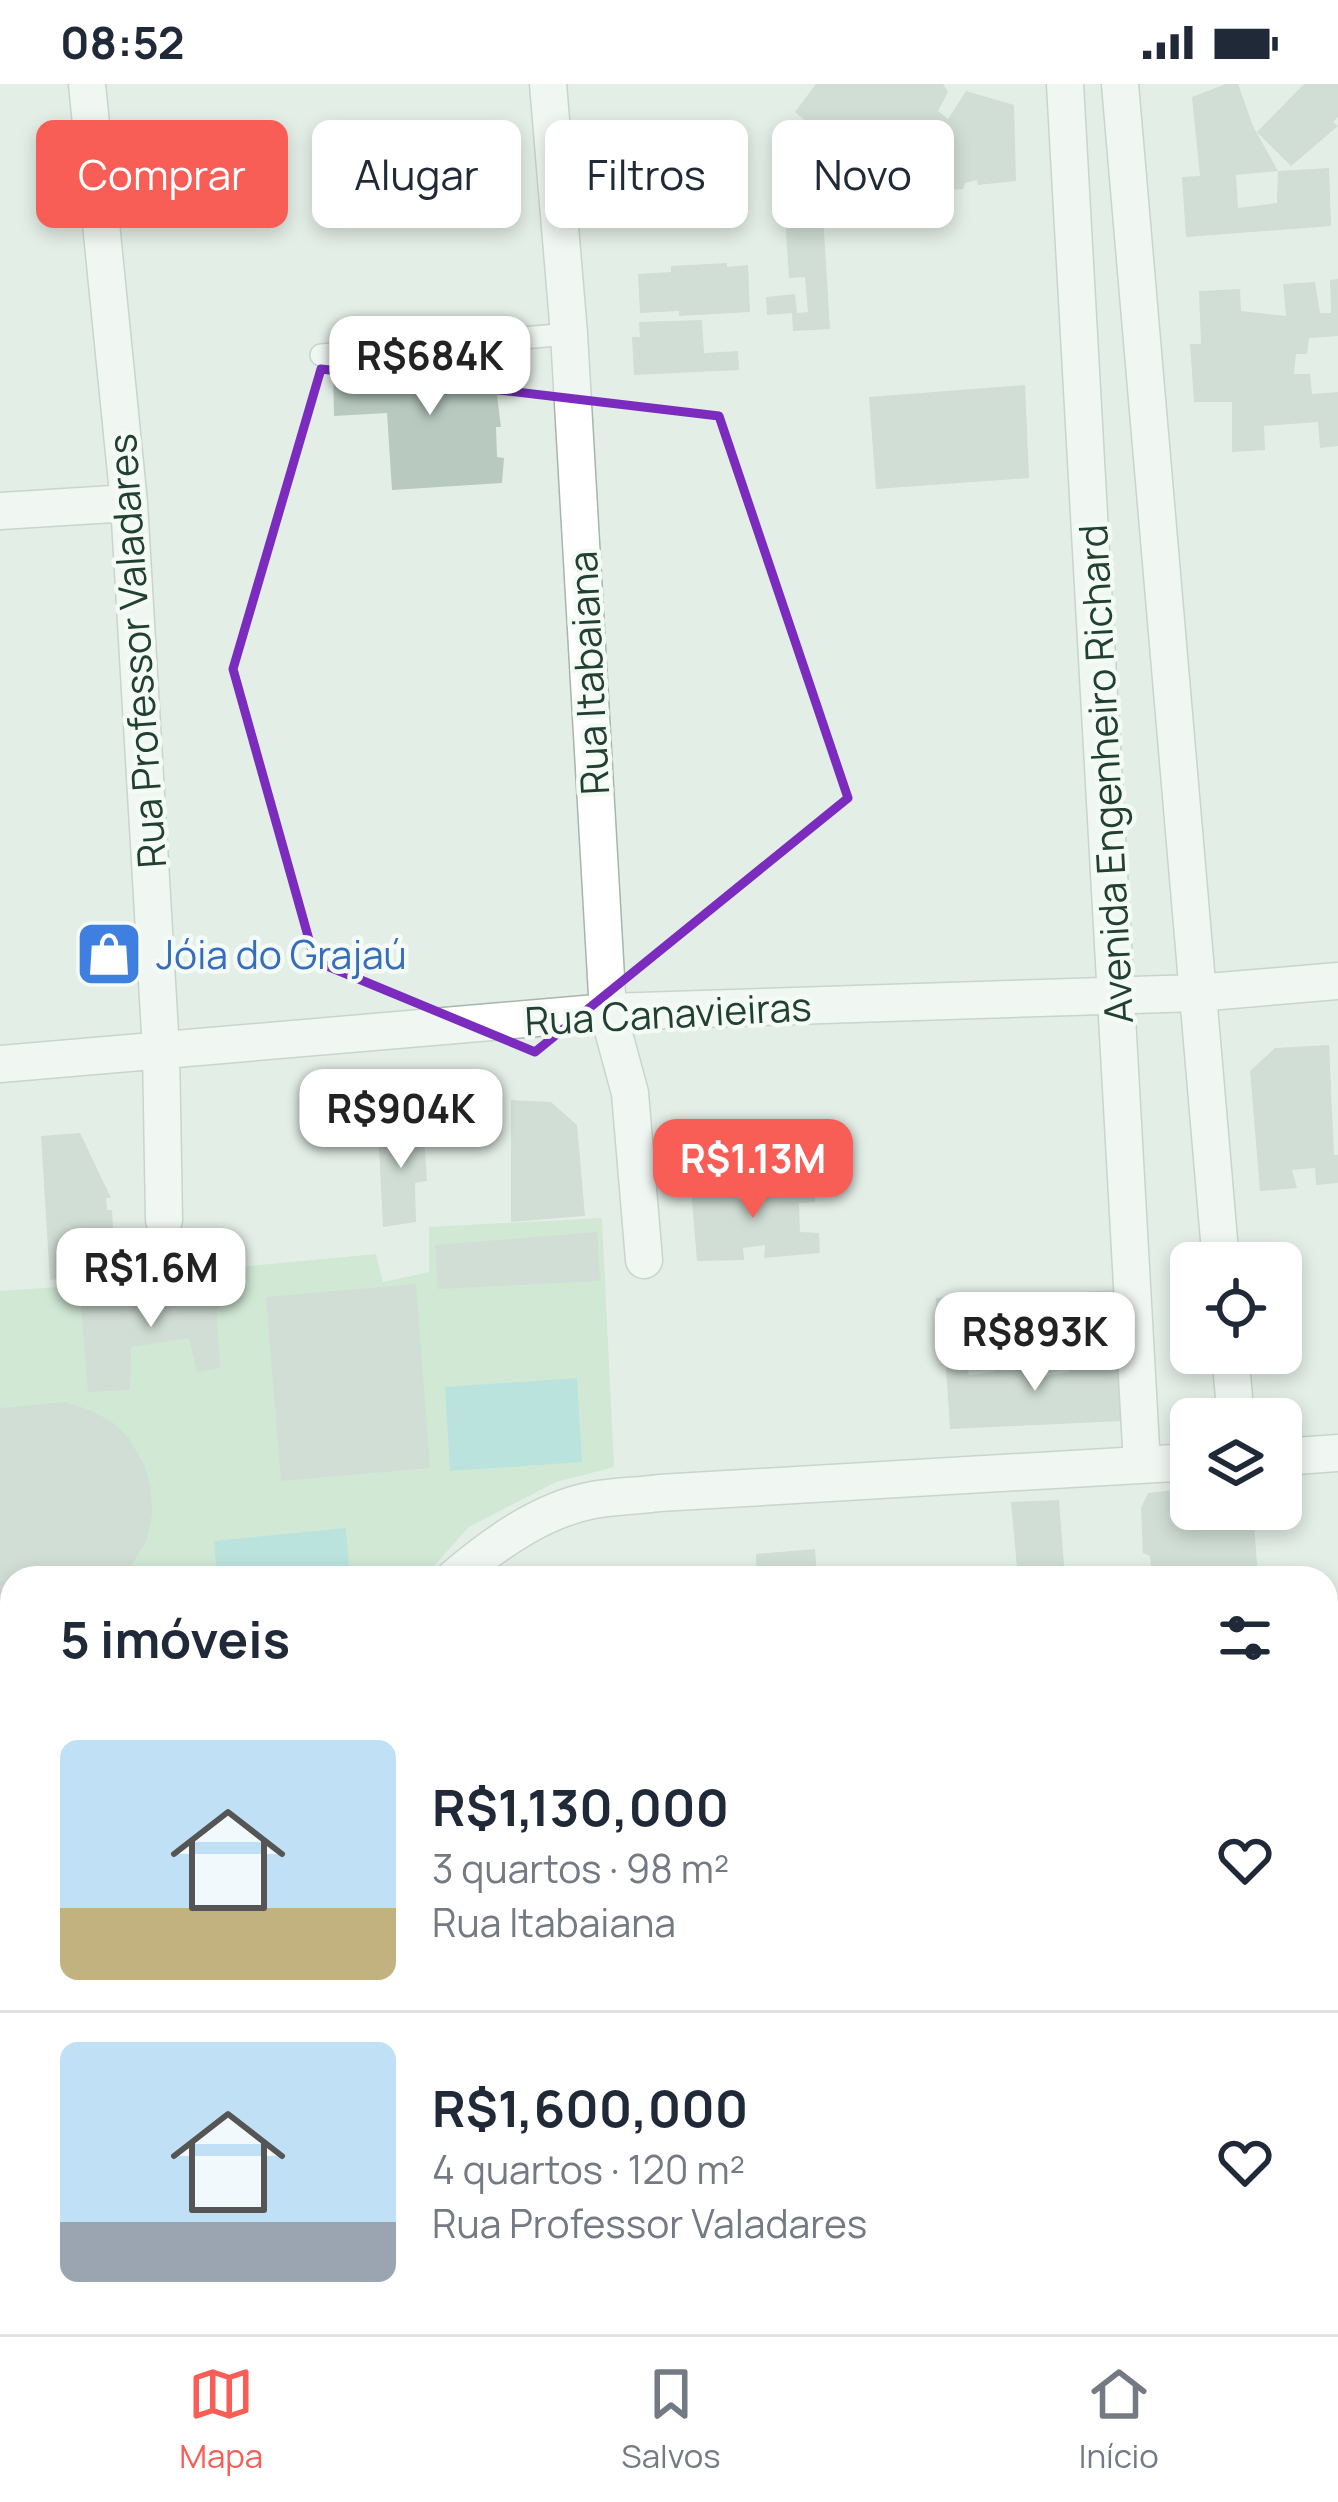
<!DOCTYPE html>
<html lang="pt">
<head>
<meta charset="utf-8">
<style>
  :root { --surface:#fff; --page:#f2f2f3; --text:#1f2937; --muted:#747a83; --line:#e0e1e3; --accent:#f85e56 }
  body { margin:0; font-family:Manrope,sans-serif; background:var(--page); color:var(--text); height:100vh; display:flex; flex-direction:column; font-size:45px; white-space:nowrap }
  * { box-sizing:border-box; margin:0 }
  p { font-size:39px; color:var(--muted) }
  .icon { flex:none; width:66px; height:66px; fill:none; stroke:currentColor; stroke-width:2; stroke-linecap:round; stroke-linejoin:round }
  .map { position:relative; flex:1; overflow:hidden }
  .details { position:absolute; left:0px; top:1482px; width:1338px; height:768px; display:flex; flex-direction:column; background:var(--surface); border-radius:36px 36px 0 0; box-shadow:0 6px 18px #0003 }
  .details>* { flex:none }
  .top-card { position:absolute; left:36px; top:36px; width:1266px; height:108px; display:flex; gap:24px }
  .buttons { position:absolute; left:1170px; top:1158px; display:grid; gap:24px }
  .buttons a { display:grid; place-items:center; width:132px; height:132px; border-radius:18px; background:var(--surface); box-shadow:0 6px 18px #0003; font-size:60px }
  .price { position:absolute; translate:-50% -102px; padding:0 27px; border-radius:24px; background:#fff; color:#222; font-size:39px; line-height:78px; filter:drop-shadow(0 3px 6px #0008) }
  .price::after { content:''; position:absolute; left:50%; top:72px; width:36px; height:27px; margin-left:-18px; background:inherit; clip-path:polygon(0 0,100% 0,50% 100%) }
  .price.active { background:var(--accent); color:#fff }
  ul { padding:0; list-style:none }
  li { display:flex; align-items:center; gap:36px; height:300px; padding:0 60px }
  li+li { border-top:3px solid var(--line) }
  li span { display:grid; place-items:center; flex:none; width:336px; height:240px; border-radius:18px; color:#555 }
  li>.icon { margin-inline-start:auto }
  span .icon { width:144px; height:144px; fill:#fffc; stroke-width:1 }
  li b { font-size:51px }
  h2 { display:flex; justify-content:space-between; align-items:center; height:144px; padding:0 60px; font-size:51px }
  .chip { padding:0 42px; border-radius:18px; background:var(--surface); box-shadow:0 6px 18px #0003; font-size:42px; line-height:108px }
  .chip.active { background:var(--accent); color:#fff }
  .status { display:flex; justify-content:space-between; align-items:center; height:84px; padding:0 60px; background:var(--surface); direction:ltr }
  .status svg { height:33px; fill:currentColor }
  .tabs { display:flex; justify-content:space-around; align-items:center; height:168px; border-top:3px solid var(--line); background:var(--surface); font-size:33px; color:var(--muted) }
  .tabs a { display:grid; justify-items:center; gap:6px }
  .tabs .active { color:var(--accent) }
  .map>svg:first-child { display:block }
</style>
</head>
<body>
<div class="status"><b>08:52</b><svg viewBox="0 0 49 12"><path d="M0 12V9h3v3zM5 12V6h3v6zM10 12V3h3v9zM15 12V0h3v12zM26 1h20v11H26zM47 4h2v5h-2z"/></svg></div>
<div class="map">
<svg width="1338" height="2250" viewBox="0 0 1338 2250">
  <rect width="100%" height="100%" fill="#e3eee7"/>
  <!-- green -->
  <path fill="#bbe0be" d="M602 1134 614 1383 556 1398 469 1443 423 1494H12V1755H0V1207L87 1201 176 1189 376 1170 383 1198 429 1188V1143Z
    M1338 1642V1996L1326 1990V1644Z
    M0 2047H12V2238H1326V2057L1338 2062V2250H0Z"/>
  <!-- water -->
  <path fill="#89d5d2" d="M577 1294 582 1378 450 1387 445 1303Z
    M346 1444 350 1494H217L214 1457Z"/>
  <!-- building -->
  <path fill="#b8c9bf" fill-rule="evenodd" d="M816 0H943L948 8 938 27 948 35 966 7 1014 21 1016 97 978 101 977 96 965 99 963 105 932 107 930 56 915 44 865 110 838 90 832 97 816 99 803 90 802 74 795 69 813 43 795 28Z
    M1226 0H1238L1253 42 1278 87 1329 84 1331 142 1186 153 1182 93 1200 92 1192 13ZM1278 87 1277 119 1238 124 1236 91Z
    M1304 0H1338V33L1333 38 1338 42 1291 82 1257 48Z
    M822 115 830 245 793 247 792 229 767 231 766 213 795 210 797 229 808 228 805 193 789 194 784 117Z
    M727 179V183L748 181 750 228 679 232V227L640 229 638 190 671 188V182Z
    M1338 195V252L1309 254 1307 270H1296L1294 290H1310L1312 310 1338 308V362L1320 364 1318 338 1264 342 1265 366 1232 368V318H1194L1190 260H1201L1199 207 1240 205 1241 227 1286 232 1283 200 1315 198 1320 229H1331L1330 196Z
    M702 236 704 269 738 267 739 286 634 291 632 253H640L639 238Z
    M492 272 501 343H496L497 373 504 374 502 399 392 406 387 329 334 332 333 284Z
    M1025 301 1029 394 876 405 869 313Z
    M1329 961 1334 1071H1338V1099L1316 1101 1315 1084 1292 1086 1297 1104 1260 1107 1250 987 1275 964Z
    M511 1016 551 1018 577 1041 585 1132 511 1138Z
    M423 1037 427 1097 415 1099 416 1138 383 1143 378 1044Z
    M80 1049 111 1114H106L107 1126H112L114 1161 110 1163 112 1188H90V1192L50 1196 41 1052Z
    M816 1094 815 1118 799 1119 800 1148 819 1149 820 1169 764 1174 765 1161 743 1164 744 1176 697 1177 691 1105 738 1100 737 1115H755L756 1099Z
    M597 1148 600 1197 438 1205 435 1161Z
    M214 1185 220 1284 197 1288 189 1254 131 1263 130 1306 88 1308 81 1221 167 1215 176 1189Z
    M416 1200 430 1384 281 1397 266 1213Z
    M1116 1206 1118 1248H1085L1084 1242 1072 1243 1073 1253 958 1262 954 1255 935 1252 936 1214 955 1212V1223L983 1221 981 1215 995 1214 999 1221 1018 1218 1017 1212Z
    M1117 1271 1123 1337 950 1345 946 1284 967 1281 969 1291 993 1288 992 1277 1035 1274 1036 1293 1069 1288 1070 1273Z
    M66 1318 92 1327 112 1338 128 1353 145 1382 151 1406 152 1430 147 1456 131 1482 120 1494H12V1524L0 1525V1324Z
    M1191 1404V1425H1253L1258 1494H1142V1485L1151 1483 1150 1472 1143 1469 1141 1424 1148 1409Z
    M1059 1416 1065 1494H1018L1011 1418Z
    M815 1465 817 1494H757L756 1470Z"/>
  <g fill="none" stroke-linecap="round" stroke-linejoin="round">
    <!-- lane casing -->
    <g stroke="#a5b6ad" stroke-width="24">
      <path id="lane" d="M321 271 569 250"/>
    </g>
    <!-- street casing -->
    <g stroke="#a5b6ad" stroke-width="39">
      <path id="street" d="M87 0 129 419 161 966 164 1136
        M548 0 569 250 608 928 630 1009 644 1176
        M1065 0 1142 1381
        M1120 0 1221 1179
        M0 427 129 419
        M0 980 608 928 1196 909 1338 897
        M1230 1269 1236 1335
        M1281 1373 1338 1369
        M454 1494C494 1460 541 1426 593 1416 615 1412 638 1412 659 1409L1191 1378
        M0 1781 12 1780"/>
    </g>
    <!-- lane -->
    <use href="#lane" stroke="#fff" stroke-width="21"/>
    <!-- street -->
    <use href="#street" stroke="#fff" stroke-width="36"/>
  </g>
  <!-- marked area -->
  <path d="M0 0H1338V2250H0ZM321 285 719 332 848 714 535 968 315 877 233 585Z" fill="#e3eee7" fill-opacity=".55" fill-rule="evenodd"/>
  <path fill="none" stroke="#7b2cbf" stroke-width="9" stroke-linejoin="round" d="M321 285 719 332 848 714 535 968 315 877 233 585Z"/>
  <!-- icons -->
  <defs>
    <g id="shop-square" transform="scale(3.45)"><rect x="-9" y="-9" width="18" height="18" rx="4" fill="#3f7fe0" stroke="#f4faf6"/><path d="M-5-2.5h2.3a2.7 3.5 0 0 1 5.4 0H5L5.5 6h-11ZM-1.5-2.5h3a1.5 2.3 0 0 0-3 0Z" fill="#fff"/></g>
  </defs>
  <g fill-rule="evenodd">
    <use href="#shop-square" x="109" y="870"/>
  </g>
  <g text-anchor="middle" dominant-baseline="central" stroke-width="9" stroke-linejoin="round" paint-order="stroke">
    <!-- street labels -->
    <g font-size="39" fill="#224032" stroke="#f4faf6">
      <text transform="translate(136 567) rotate(-94)">Rua Professor Valadares</text>
      <text transform="translate(588 589) rotate(-93)">Rua Itabaiana</text>
      <text transform="translate(1105 690) rotate(-93)">Avenida Engenheiro Richard</text>
      <text transform="translate(668 929) rotate(-3)">Rua Canavieiras</text>
    </g>
    <!-- shop labels -->
    <g font-size="39" fill="#366cbe" stroke="#f4faf6" text-anchor="start">
      <text x="156" y="870">Jóia do Grajaú</text>
    </g>
  </g>
</svg>
<div class="buttons">
<a><svg class="icon" aria-label="locate" viewBox="0 0 24 24"><circle cx="12" cy="12" r="6"/><path d="M12 2v4M12 18v4M2 12h4M18 12h4"/></svg></a>
<a><svg class="icon" aria-label="layers" viewBox="0 0 24 24"><path d="M12 4l9 5-9 5-9-5zM3 14l9 5 9-5"/></svg></a>
</div>
<b class="price" style="left:430px;top:334px">R$684K</b>
<b class="price" style="left:401px;top:1087px">R$904K</b>
<b class="price active" style="left:753px;top:1137px">R$1.13M</b>
<b class="price" style="left:151px;top:1246px">R$1.6M</b>
<b class="price" style="left:1035px;top:1310px">R$893K</b>
<div class="top-card">
<a class="chip active">Comprar</a>
<a class="chip">Alugar</a>
<a class="chip">Filtros</a>
<a class="chip">Novo</a>
</div>
<section class="details">
<h2>5 imóveis<svg class="icon" aria-label="filters" viewBox="0 0 24 24"><path d="M4 7h16M4 17h16"/><circle cx="9" cy="7" r="2"/><circle cx="15" cy="17" r="2"/></svg></h2>
<ul>
<li><span style="background:linear-gradient(#bfe0f5 70%,#c2b280 0)"><svg class="icon" aria-label="home" viewBox="0 0 24 24"><path d="M3 11l9-7 9 7M6 9v11h12V9"/></svg></span><div><b>R$1,130,000</b><p>3 quartos · 98 m²</p><p>Rua Itabaiana</p></div><svg class="icon" aria-label="heart" viewBox="0 0 24 24"><path d="M12 20l-8-8c-3-5 5-10 8-4 3-6 11-1 8 4z"/></svg></li>
<li><span style="background:linear-gradient(#bfe0f5 75%,#9aa5b1 0)"><svg class="icon" aria-label="home" viewBox="0 0 24 24"><path d="M3 11l9-7 9 7M6 9v11h12V9"/></svg></span><div><b>R$1,600,000</b><p>4 quartos · 120 m²</p><p>Rua Professor Valadares</p></div><svg class="icon" aria-label="heart" viewBox="0 0 24 24"><path d="M12 20l-8-8c-3-5 5-10 8-4 3-6 11-1 8 4z"/></svg></li>
</ul>
</section>
</div>
<nav class="tabs">
<a class="active"><svg class="icon" aria-label="map" viewBox="0 0 24 24"><path d="M3 6l6-2 6 2 6-2v14l-6 2-6-2-6 2zM9 4v14M15 6v14"/></svg>Mapa</a>
<a><svg class="icon" aria-label="saved" viewBox="0 0 24 24"><path d="M7 4h10v16l-5-4-5 4z"/></svg>Salvos</a>
<a><svg class="icon" aria-label="home" viewBox="0 0 24 24"><path d="M3 11l9-7 9 7M6 9v11h12V9"/></svg>Início</a>
</nav>
</body>
</html>
